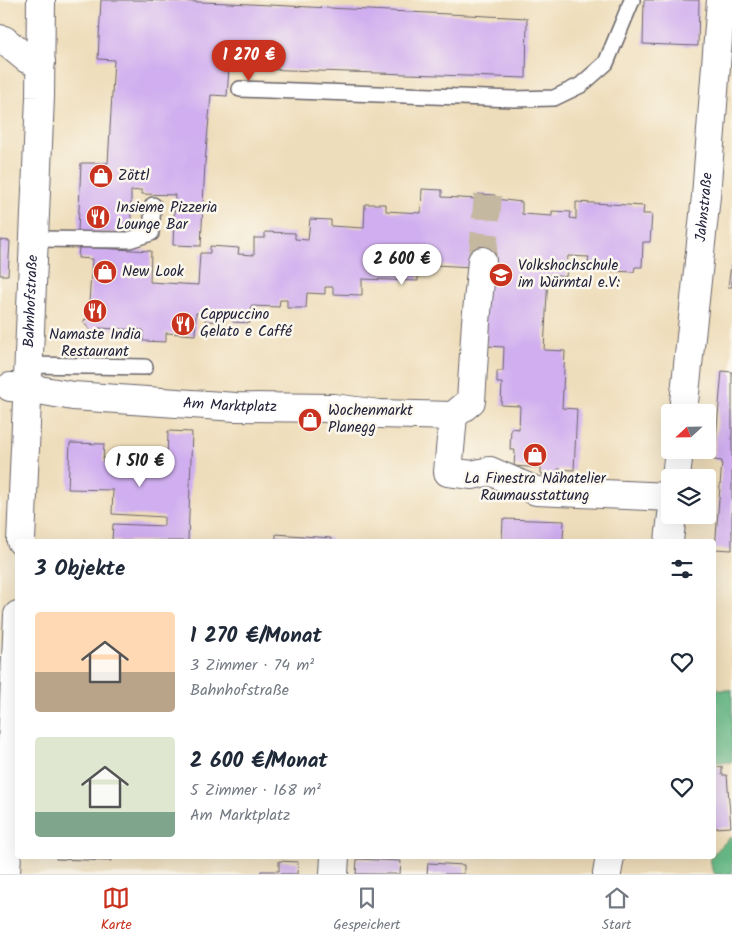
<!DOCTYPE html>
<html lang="de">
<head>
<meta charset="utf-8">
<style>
  :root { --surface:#fff; --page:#f6f6f7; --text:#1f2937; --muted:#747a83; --line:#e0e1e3; --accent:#c8321e }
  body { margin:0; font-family:Kalam,sans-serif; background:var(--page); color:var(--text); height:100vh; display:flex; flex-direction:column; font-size:19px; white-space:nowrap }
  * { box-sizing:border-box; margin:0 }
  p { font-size:16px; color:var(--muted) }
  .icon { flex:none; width:28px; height:28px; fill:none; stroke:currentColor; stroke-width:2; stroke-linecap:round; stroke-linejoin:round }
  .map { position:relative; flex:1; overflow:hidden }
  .panel { position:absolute; left:15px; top:539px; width:701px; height:320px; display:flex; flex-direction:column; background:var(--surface); border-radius:5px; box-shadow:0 5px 20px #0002 }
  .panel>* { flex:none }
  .needle { width:32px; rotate:248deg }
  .buttons { position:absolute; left:661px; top:404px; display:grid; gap:10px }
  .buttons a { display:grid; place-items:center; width:55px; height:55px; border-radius:5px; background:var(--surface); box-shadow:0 5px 20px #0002; font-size:25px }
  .price { position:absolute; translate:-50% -42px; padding:0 11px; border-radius:18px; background:#fff; color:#222; font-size:16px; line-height:32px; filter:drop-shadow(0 1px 2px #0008) }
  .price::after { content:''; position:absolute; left:50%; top:30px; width:15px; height:11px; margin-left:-8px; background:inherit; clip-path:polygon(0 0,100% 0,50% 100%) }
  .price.on { background:var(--accent); color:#fff }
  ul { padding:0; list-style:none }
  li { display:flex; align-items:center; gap:15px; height:125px; padding:0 20px }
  li span { display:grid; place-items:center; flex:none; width:140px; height:100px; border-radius:5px; color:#555 }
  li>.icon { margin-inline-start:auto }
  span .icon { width:60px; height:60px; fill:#fffc; stroke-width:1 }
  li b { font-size:21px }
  h2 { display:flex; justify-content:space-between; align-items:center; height:60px; padding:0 20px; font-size:21px }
  .tabs { display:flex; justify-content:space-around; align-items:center; height:70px; border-top:1px solid var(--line); background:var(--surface); font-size:14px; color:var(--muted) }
  .tabs a { display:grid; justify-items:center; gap:2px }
  .tabs .on { color:var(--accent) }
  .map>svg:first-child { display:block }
</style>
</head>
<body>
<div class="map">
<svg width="732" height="874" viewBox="0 0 732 874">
  <rect width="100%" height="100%" fill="#fbf7ec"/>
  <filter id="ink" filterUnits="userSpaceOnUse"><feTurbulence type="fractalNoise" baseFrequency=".02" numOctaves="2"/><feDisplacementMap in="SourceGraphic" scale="10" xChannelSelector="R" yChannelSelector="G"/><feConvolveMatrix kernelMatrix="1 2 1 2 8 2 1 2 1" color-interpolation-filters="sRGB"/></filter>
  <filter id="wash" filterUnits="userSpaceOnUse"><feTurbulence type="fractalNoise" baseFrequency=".0096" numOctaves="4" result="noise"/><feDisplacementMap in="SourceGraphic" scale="20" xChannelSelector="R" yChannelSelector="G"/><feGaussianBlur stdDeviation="1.12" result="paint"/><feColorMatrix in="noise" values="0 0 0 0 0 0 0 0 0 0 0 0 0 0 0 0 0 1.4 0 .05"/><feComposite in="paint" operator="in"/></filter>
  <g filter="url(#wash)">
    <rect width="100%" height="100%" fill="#eeddba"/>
    <!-- forest -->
    <path fill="#67b986" stroke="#446e60" d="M714 684 720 690H732V762H714Z
      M732 836V874H715L712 870 710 856H714V853Z"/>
    <g id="blocks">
      <!-- building -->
      <path fill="#d0aeef" d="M101 0H142L230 3 527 18 526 78 229 68 227 96 211 95 205 163 201 246 173 245 175 195 142 194V190L131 191V233L78 232 81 163H108L114 60 98 59Z
        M644 0H699L698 46 643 44Z
        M422 189 442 190V197L478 199V194L495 195V199L522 202V214L552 216V211L571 212 570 218 576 219V202L644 206 643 214H652L650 242H643L642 267H635L634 272 611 271V264L588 263 589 257 568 256 566 277 548 275 544 350 565 351 562 408 577 409 574 470 558 469V475L541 474V468L514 466 515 450H510L511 428 519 429 520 406 501 405 502 383H497V371H503L504 347 487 346 472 267 418 264V281L362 279V295L333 294V287H325V294L307 293 306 308H287V300H280L279 307 251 306 250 323 233 322V315L225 314V322L205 321V313H196L195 335 166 333V342L143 341V330L98 328 92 332 83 322 88 317 92 259 78 258 79 247 151 251 150 282 198 285 200 253H210V246L239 248 238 254 254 255V238H265V232L295 233V239L308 240 310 219 331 220V226L364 228 365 204H386V211L421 213Z
        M0 240 10 241 8 275H0Z
        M731 265H732V287H728Z
        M722 371 732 372V550L715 549 722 461 714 460Z
        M168 431 192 432 188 541H112L113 524 164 526V517L112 514 113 490 68 489 70 443 104 444 103 462 167 464Z
        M503 519 564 521 563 541H502Z
        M276 534 331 538V541H276Z
        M722 767V775H727L731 827 714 828V768Z
        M56 856H111V861L56 859Z
        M357 859 401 861 400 874H356Z
        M279 861 298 862 297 874H260L261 871H279Z
        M428 863 464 865V874H427Z"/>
    </g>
  </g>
  <g filter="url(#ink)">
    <use href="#blocks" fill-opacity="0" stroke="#696367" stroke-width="1"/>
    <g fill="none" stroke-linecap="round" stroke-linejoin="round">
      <!-- street-tunnel -->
      <path stroke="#c5b8a1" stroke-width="28" stroke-dasharray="28 14" stroke-linecap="butt" d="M482 261 488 195"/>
      <!-- lane casing -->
      <g stroke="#696367" stroke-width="18">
        <path id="lane" d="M240 89 514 99 554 98 581 85 606 63 632 0
          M33 239 129 240 151 233 153 205
          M29 365 145 367"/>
      </g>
      <!-- street casing -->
      <g stroke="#696367" stroke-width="30">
        <g id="street">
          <path d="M0 39 4 40 27 59 41 62"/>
          <path d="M482 261 476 322 471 401 453 416 448 472 472 475 490 471 536 491 670 497"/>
          <path id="s1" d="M10 387 27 388 73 396 236 407 333 408 379 414 453 416"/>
          <path id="s2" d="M683 412 706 196 721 0"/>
          <path d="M676 478 679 450"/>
          <path id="s3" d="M21 541 40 97 41 0"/>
          <path d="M669 541 672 515"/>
          <path d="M6 874 18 615"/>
          <path d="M334 874 335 856"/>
          <path d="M607 874 610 856"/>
        </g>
      </g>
      <!-- lane -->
      <use href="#lane" stroke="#fff" stroke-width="15"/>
      <!-- street -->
      <use href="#street" stroke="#fff" stroke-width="28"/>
    </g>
  </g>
  <!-- icons -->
  <defs>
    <g id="shop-disc" transform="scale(1.25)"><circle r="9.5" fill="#c8321e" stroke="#fbf7ec"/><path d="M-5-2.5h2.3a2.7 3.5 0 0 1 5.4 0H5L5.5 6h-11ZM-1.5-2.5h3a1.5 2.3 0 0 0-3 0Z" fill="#fff"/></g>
    <g id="restaurant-disc" transform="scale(1.25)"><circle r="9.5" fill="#c8321e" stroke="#fbf7ec"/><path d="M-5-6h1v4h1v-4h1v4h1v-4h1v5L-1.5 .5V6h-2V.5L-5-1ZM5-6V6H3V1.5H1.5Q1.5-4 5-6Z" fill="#fff"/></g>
    <g id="university-disc" transform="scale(1.25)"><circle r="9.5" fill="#c8321e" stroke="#fbf7ec"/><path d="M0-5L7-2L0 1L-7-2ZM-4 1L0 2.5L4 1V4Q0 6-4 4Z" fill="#fff"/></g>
  </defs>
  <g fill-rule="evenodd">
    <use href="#shop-disc" x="101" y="176"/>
    <use href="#restaurant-disc" x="98" y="217"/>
    <use href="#shop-disc" x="105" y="272"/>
    <use href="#university-disc" x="501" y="275"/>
    <use href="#restaurant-disc" x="95" y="311"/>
    <use href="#restaurant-disc" x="183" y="324"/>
    <use href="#shop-disc" x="310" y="420"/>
    <use href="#shop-disc" x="535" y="455"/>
  </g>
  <g text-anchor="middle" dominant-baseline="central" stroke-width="5" stroke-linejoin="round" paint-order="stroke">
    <!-- poi labels -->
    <g font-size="15" fill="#22223b" stroke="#fbf7ec" text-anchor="start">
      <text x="118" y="176">Zöttl</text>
      <text x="116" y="208">Insieme Pizzeria<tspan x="116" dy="17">Lounge Bar</tspan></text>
      <text x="518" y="266">Volkshochschule<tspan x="518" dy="17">im Würmtal e.V:</tspan></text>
      <text x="122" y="272">New Look</text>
      <text x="200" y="315">Cappuccino<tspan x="200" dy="17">Gelato e Caffé</tspan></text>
      <text x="95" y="335" text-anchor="middle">Namaste India<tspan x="95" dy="17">Restaurant</tspan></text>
      <text x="328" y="411">Wochenmarkt<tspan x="328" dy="17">Planegg</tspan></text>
      <text x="535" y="479" text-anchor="middle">La Finestra Nähatelier<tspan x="535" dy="17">Raumausstattung</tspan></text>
    </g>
    <!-- street labels -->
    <g font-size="15" fill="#22223b" stroke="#fbf7ec">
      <text stroke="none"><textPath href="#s2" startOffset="206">Jahnstraße</textPath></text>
      <text stroke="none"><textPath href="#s3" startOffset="240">Bahnhofstraße</textPath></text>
      <text stroke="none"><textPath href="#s1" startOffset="221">Am Marktplatz</textPath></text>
    </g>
  </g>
</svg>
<div class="buttons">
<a><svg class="needle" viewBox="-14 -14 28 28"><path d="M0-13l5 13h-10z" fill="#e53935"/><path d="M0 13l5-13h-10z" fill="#747a83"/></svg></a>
<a><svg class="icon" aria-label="layers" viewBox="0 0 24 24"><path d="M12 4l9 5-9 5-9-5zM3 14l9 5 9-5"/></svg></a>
</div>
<b class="price on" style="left:249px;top:82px">1 270 €</b>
<b class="price" style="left:402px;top:286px">2 600 €</b>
<b class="price" style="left:140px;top:488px">1 510 €</b>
<section class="panel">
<h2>3 Objekte<svg class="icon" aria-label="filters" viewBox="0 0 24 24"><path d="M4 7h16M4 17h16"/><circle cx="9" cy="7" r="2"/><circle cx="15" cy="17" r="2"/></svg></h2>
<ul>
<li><span style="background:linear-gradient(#ffd9b3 60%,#b9a48a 0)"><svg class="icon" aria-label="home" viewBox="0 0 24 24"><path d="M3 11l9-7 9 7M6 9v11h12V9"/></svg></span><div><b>1 270 €/Monat</b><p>3 Zimmer · 74 m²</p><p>Bahnhofstraße</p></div><svg class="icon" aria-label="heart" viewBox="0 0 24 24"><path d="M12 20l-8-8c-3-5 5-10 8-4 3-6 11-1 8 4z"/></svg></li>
<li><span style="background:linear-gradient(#dfe7d0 75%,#7fa58c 0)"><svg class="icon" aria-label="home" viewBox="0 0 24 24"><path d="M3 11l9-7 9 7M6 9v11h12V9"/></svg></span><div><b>2 600 €/Monat</b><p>5 Zimmer · 168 m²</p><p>Am Marktplatz</p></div><svg class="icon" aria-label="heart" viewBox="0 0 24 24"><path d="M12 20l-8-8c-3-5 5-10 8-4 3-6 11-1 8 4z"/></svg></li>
</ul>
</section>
</div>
<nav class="tabs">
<a class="on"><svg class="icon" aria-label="map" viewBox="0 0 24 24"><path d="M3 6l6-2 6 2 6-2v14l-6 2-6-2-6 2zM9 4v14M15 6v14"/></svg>Karte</a>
<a><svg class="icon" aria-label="saved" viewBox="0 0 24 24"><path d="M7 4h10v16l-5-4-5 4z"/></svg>Gespeichert</a>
<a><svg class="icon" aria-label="home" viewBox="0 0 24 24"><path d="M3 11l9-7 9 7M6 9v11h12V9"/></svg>Start</a>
</nav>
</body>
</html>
